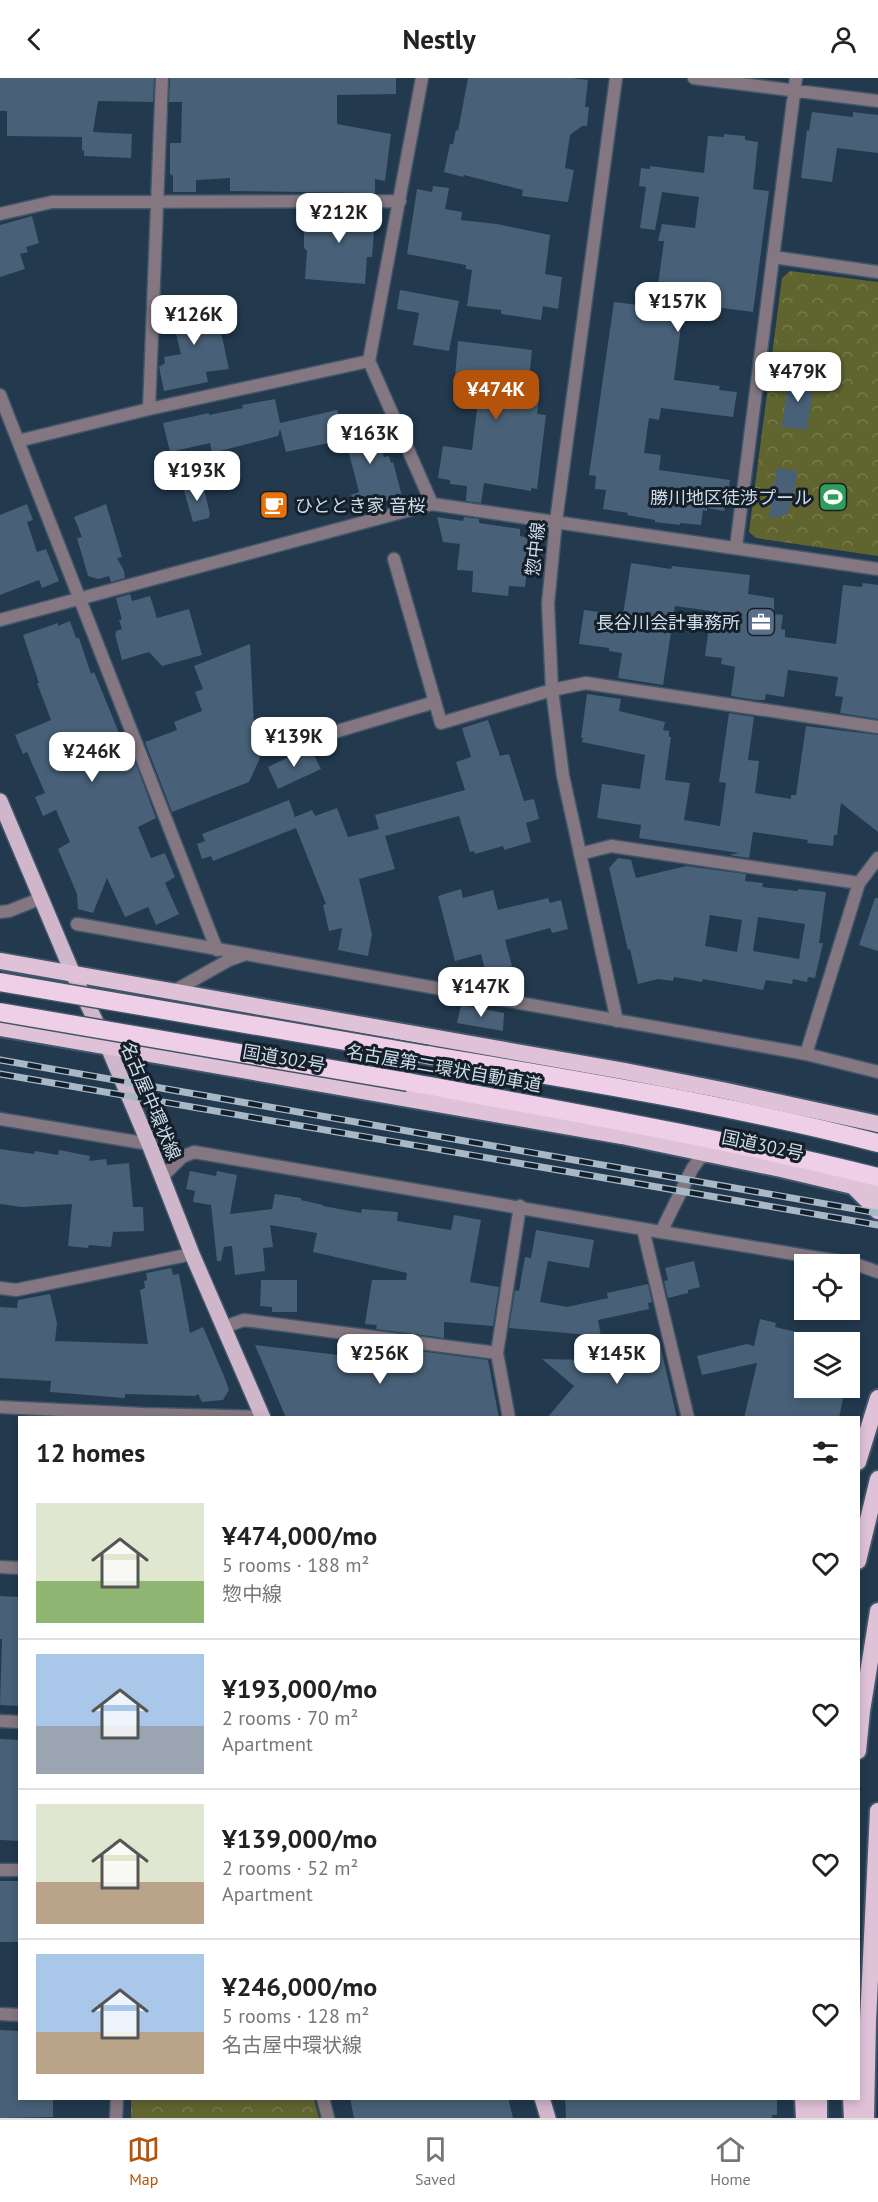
<!DOCTYPE html>
<html lang="en">
<head>
<meta charset="utf-8">
<style>
  :root { --surface:#fff; --page:#f6f6f6; --text:#222; --muted:#767676; --line:#e0e0e0; --accent:#b45309 }
  body { margin:0; font-family:"PT Sans","Noto Sans JP",sans-serif; background:var(--page); color:var(--text); height:100vh; display:flex; flex-direction:column; font-size:22px; white-space:nowrap }
  * { box-sizing:border-box; margin:0 }
  p { font-size:20px; color:var(--muted) }
  .icon { flex:none; width:33px; height:33px; fill:none; stroke:currentColor; stroke-width:2; stroke-linecap:round; stroke-linejoin:round }
  .map { position:relative; flex:1; overflow:hidden }
  .panel { position:absolute; left:18px; top:1338px; width:842px; height:684px; display:flex; flex-direction:column; background:var(--surface); border-radius:0px; box-shadow:0 3px 9px #0003 }
  .panel>* { flex:none }
  .tools { position:absolute; left:794px; top:1176px; display:grid; gap:12px }
  .tools a { display:grid; place-items:center; width:66px; height:66px; border-radius:0px; background:var(--surface); box-shadow:0 3px 9px #0003; font-size:30px }
  .price { position:absolute; translate:-50% -51px; padding:0 14px; border-radius:12px; background:#fff; color:#222; font-size:20px; line-height:39px; filter:drop-shadow(0 2px 3px #0008) }
  .price::after { content:''; position:absolute; left:50%; top:36px; width:18px; height:14px; margin-left:-9px; background:inherit; clip-path:polygon(0 0,100% 0,50% 100%) }
  .price.selected { background:var(--accent); color:#fff }
  ul { padding:0; list-style:none }
  li { display:flex; align-items:center; gap:18px; height:150px; padding:0 18px }
  li+li { border-top:2px solid var(--line) }
  li span { display:grid; place-items:center; flex:none; width:168px; height:120px; border-radius:0px; color:#555 }
  li>.icon { margin-inline-start:auto }
  span .icon { width:72px; height:72px; fill:#fffc; stroke-width:1 }
  li b { font-size:26px }
  h2 { display:flex; justify-content:space-between; align-items:center; height:72px; padding:0 18px; font-size:26px }
  header { display:flex; justify-content:space-between; align-items:center; height:78px; padding:0 18px; background:var(--surface); font-size:27px; font-weight:700 }
  .tabs { display:flex; justify-content:space-around; align-items:center; height:84px; border-top:2px solid var(--line); background:var(--surface); font-size:16px; color:var(--muted) }
  .tabs a { display:grid; justify-items:center; gap:3px }
  .tabs .selected { color:var(--accent) }
  .map>svg:first-child { display:block }
</style>
</head>
<body>
<header><svg class="icon" aria-label="back" viewBox="0 0 24 24"><path d="M15 5l-7 7 7 7"/></svg>Nestly<svg class="icon" aria-label="person" viewBox="0 0 24 24"><circle cx="12" cy="8" r="4"/><path d="M4 21q1-7 8-7t8 7"/></svg></header>
<div class="map">
<svg width="878" height="2040" viewBox="0 0 878 2040">
  <defs>
    <pattern id="park-crowns" width="20" height="18" patternUnits="userSpaceOnUse" patternTransform="scale(1.5)"><rect width="20" height="18" fill="#606530"/><path d="M2 6a3 3 0 1 1 6 0M12 15a3 3 0 1 1 6 0" fill="none" stroke="#767a4e"/></pattern>
  </defs>
  <rect width="100%" height="100%" fill="#22394e"/>
  <!-- park -->
  <path fill="url(#park-crowns)" d="M790 193 878 204V478L756 460 749 454 782 200Z
    M131 2021H314L319 2040H131Z"/>
  <!-- building -->
  <path fill="#486178" fill-rule="evenodd" d="M0 0H154L153 24 98 23 93 54 132 56 131 80 84 78V73L82 72V59L7 58V33H0Z
    M170 0H396V16L337 17V46L391 56 385 103 375 101V115L230 113V100L196 102V114H173V98L170 96V65H181L182 24H169Z
    M468 0H572L588 2 585 29H589L587 48H582L570 57 565 90 574 92 568 124 522 118 523 112 464 97 463 99 444 94 450 66H453L456 52 458 53Z
    M812 34 853 39V34L878 37V75L837 70 832 104 801 100 807 52 809 53Z
    M724 56 745 58V62L758 64 753 111 769 113 753 234 684 225 674 302 720 308 719 312 737 314 733 339 661 330 659 342 649 340 644 375 661 377 659 392 730 402 727 420 724 433 707 430V433L703 432 701 447 680 445V447L655 444V442L627 437 628 435 603 431 606 412 595 411 596 398 589 397 614 224 655 229 664 163H658L662 146 695 150 699 119 662 114 655 152 640 150 646 109 639 108 641 90 650 91V88L704 95 708 58 724 59Z
    M433 108 449 110 445 131 462 134 461 142 497 146 550 157 545 196 562 199 558 231 543 228 541 242 501 236V232L467 228 472 192 466 191V187L407 176 417 111 432 114Z
    M376 131V153H374L372 179H367L365 206 305 201 307 173 304 170V132Z
    M32 138 39 165 26 169 28 174 20 176 25 191 0 199V147Z
    M400 212 459 223 449 273 413 267 419 235 397 231Z
    M206 221 207 224 214 222 229 291 206 294 208 304 164 313 159 289 165 285 164 279 181 276 169 227Z
    M458 263 532 272 528 311 540 313 537 336 546 337 537 411 531 410V413L484 405 481 425 466 423 467 408 450 406V402L438 400 443 368 472 372 477 331 459 329 460 325 453 324Z
    M789 298 810 300 809 303H814L807 352 782 349Z
    M275 321 280 345 337 332 343 362 286 374 280 351 278 358 212 375 210 365 170 374 163 345 209 335V337L243 330 242 327Z
    M375 340 384 379 389 378 391 385 393 384 402 418 355 432 351 417 359 414 342 348Z
    M777 390 797 393 794 416 787 437 769 440Z
    M202 404 210 436 209 437V440L193 444 183 409Z
    M27 426 33 442 27 444 37 474 46 471 59 503 42 510 39 502 0 517V437Z
    M106 426 122 479 117 480 124 493 125 500 111 504 109 498 98 501 88 498 77 460 82 459 74 439Z
    M437 439 463 443 464 439 479 441V445L520 451V458L531 460 525 509 509 508 508 518 472 514 473 493 457 492 460 466 443 464Z
    M631 485 671 491 672 488 750 497 748 516 774 520V536L783 537 781 551 785 552V559L836 566 843 507 862 509 863 505 878 507V641L840 635 843 619 835 618 838 599 788 592 784 619 766 616 765 622H756L731 618 735 589 721 586 722 580 705 578 711 533 675 528 663 607 618 600 622 575 609 573V570L579 566 584 532 623 537Z
    M130 516 132 523 150 518 157 540 189 531 202 577 162 588 149 574 122 582 115 556 116 555V553L122 551 119 542H122L116 520Z
    M70 543 76 560H79L91 596 94 594 126 672 127 671 136 686 156 740 138 749 151 780 165 775 175 799 165 805 179 836 156 847 148 829 125 839 107 800 93 835 78 831 77 816 58 771 70 764 56 732 43 738 35 719 45 715 27 674 23 676 15 657 51 642 37 605H39L23 557 58 545V548Z
    M250 566 255 668 260 680 249 704 172 734 145 664 177 652 174 644 202 633 195 614 203 611 194 588Z
    M587 616 621 621 619 633 665 644 663 652 669 653V659H671L665 702 690 705 684 742 720 748 726 705 719 704 729 635 754 639 748 682 759 683 755 715 791 721V717H796L806 648 878 657V754L841 725 837 757H834L833 768 807 765 808 762 753 754 749 780 729 777 739 775 639 760 641 747 597 740 602 706 640 711 645 677 582 664 583 660H581Z
    M488 642 500 678 509 676 524 723 534 721 539 741 526 745 531 764 504 772 503 768 475 776 474 773 470 774 459 738 385 758 395 791 359 801 372 856 368 878 338 872 342 850 329 853 323 827 326 826 296 750 213 783 211 778 202 781 197 766 205 763 202 756 289 722 295 739 312 732 315 738 337 730 348 759 379 751 375 737 465 712 456 684 471 679 462 650Z
    M310 669 321 691 278 711 268 689Z
    M618 780 631 782 636 800 686 788 746 796 745 803 763 805 762 809 798 813V811L826 814 819 865H823L815 900 808 899 807 904 793 901 792 906 766 902 763 912 703 901 702 904 674 899 673 903 658 901 638 906 630 871 628 872 609 790ZM710 837 742 842 737 874 705 868ZM758 839 805 846 799 881 753 873Z
    M461 811 463 820 493 812 498 832 548 820 550 825 561 822 568 851 552 855 550 850 505 862 512 888 486 895 481 876 455 883 438 818Z
    M875 820H878V873L859 867Z
    M461 927 504 935 503 953 457 945Z
    M0 1071 34 1076 35 1073 58 1077 59 1072 90 1078 89 1083 106 1081 107 1087 129 1085 133 1129H143L144 1153 113 1154 111 1169 89 1167 88 1170 68 1168 72 1126 22 1129 0 1126Z
    M190 1093 216 1098 217 1093 237 1097 230 1136 272 1131 275 1116 301 1120V1122L323 1127V1128L361 1135 362 1131 398 1134 397 1143 451 1152 454 1137 481 1142 470 1204 499 1209 493 1248 444 1244V1260L376 1251 377 1247 365 1246 372 1202H406L407 1195 313 1174 317 1155 270 1147 273 1169 263 1170 265 1193 235 1197 232 1168 224 1169 221 1183H217L211 1127 193 1124 195 1113 186 1111Z
    M536 1152 594 1162 589 1190 548 1183 540 1224 567 1229 608 1220 607 1215 648 1206 652 1224 648 1225 649 1231 598 1242 601 1258 509 1250 515 1212 519 1213 525 1179 531 1180Z
    M694 1183 700 1209 688 1212V1215L668 1220 664 1203 668 1202 665 1190Z
    M171 1190 173 1197 179 1196 190 1255 203 1249 224 1298 229 1312 223 1322 202 1324 198 1316 195 1318 125 1316V1320L50 1314 51 1303 0 1300V1229L17 1230 18 1222 50 1216 57 1245 55 1263 148 1266 140 1212 145 1210 144 1203 147 1202 146 1195Z
    M261 1202H297V1234H272V1229L260 1228Z
    M760 1241 776 1245 775 1249 809 1257 807 1264H804V1278L797 1310H845L839 1340H744L757 1285 702 1297 697 1278 747 1266 754 1268Z
    M659 1262 677 1340H547L574 1308 542 1281 592 1282V1277Z
    M255 1267 372 1281 374 1267 488 1282 499 1340H286Z
    M0 1518 20 1519V1628L0 1627 2 1561H0Z
    M0 1661 20 1662V1763L0 1762Z
    M0 1803H20V1864H0Z
    M0 1952 20 1953V2020H53V2039L0 2040Z
    M350 2020H508L513 2040H354Z
    M565 2020H777V2037H772V2040H566Z"/>
  <g fill="none" stroke-linecap="round" stroke-linejoin="round">
    <!-- service casing -->
    <g stroke="#41566a" stroke-width="15">
      <path id="service" d="M394 481 441 645 552 612
        M321 658 435 624"/>
    </g>
    <!-- minor casing -->
    <g stroke="#41566a" stroke-width="15">
      <path id="minor" d="M422 0 369 283 432 426
        M694 0 878 23
        M0 136 52 124 400 123
        M773 179 878 194
        M0 317 217 872
        M149 331 162 0
        M18 363 149 331 369 283
        M736 469 796 0
        M0 542 432 426 878 491
        M552 612 586 605 878 649
        M580 776 611 768 859 805
        M0 834 9 833 42 820
        M77 846 806 976 859 805 878 780
        M174 913 229 882 243 877
        M0 1041 149 1066
        M162 1099 182 1079 194 1074 661 1154 692 1091 700 1080 711 1076
        M643 1151 688 1340
        M0 1210 16 1212 192 1176
        M224 1249 244 1242 497 1275 520 1128
        M497 1275 509 1340
        M0 1329 144 1336 262 1339
        M0 1489 20 1490
        M0 1643 20 1644
        M0 1792H20
        M0 1936 20 1937
        M323 2020 328 2040
        M116 2040 117 2020"/>
    </g>
    <!-- tertiary casing -->
    <g stroke="#41566a" stroke-width="15">
      <path id="tertiary" d="M616 0 556 443 548 526 552 612 563 698 617 943
        M806 976 878 994
        M661 1154 855 1186 878 1194"/>
    </g>
    <!-- primary casing -->
    <g stroke="#41566a" stroke-width="18">
      <path id="primary" d="M0 723 73 896 108 969 149 1066 192 1176 263 1340
        M542 2020 548 2040"/>
    </g>
    <!-- trunk casing -->
    <g stroke="#41566a" stroke-width="20">
      <path id="trunk" d="M0 883 624 993 722 1012 878 1046
        M0 950 622 1058 781 1091 878 1114
        M853 1108 878 1133
        M858 1384 878 1320
        M858 1483 878 1401
        M858 1673 862 1633 878 1533
        M803 2020 804 2040
        M851 2020 852 2040
        M819 2040V2020
        M866 2040 868 1943 878 1733"/>
    </g>
    <!-- motorway casing -->
    <g stroke="#41566a" stroke-width="21">
      <path id="motorway" d="M427 977C578 1002 730 1027 878 1065
        M408 1004C565 1033 723 1060 878 1099"/>
    </g>
    <!-- service -->
    <use href="#service" stroke="#847781" stroke-width="12"/>
    <!-- minor -->
    <use href="#minor" stroke="#847781" stroke-width="12"/>
    <!-- tertiary -->
    <use href="#tertiary" stroke="#847781" stroke-width="12"/>
    <!-- primary -->
    <use href="#primary" stroke="#d0b6ca" stroke-width="15"/>
    <!-- trunk -->
    <use href="#trunk" stroke="#e0c2d8" stroke-width="16"/>
    <!-- motorway -->
    <use href="#motorway" stroke="#efcee7" stroke-width="18"/>
    <!-- rail casing -->
    <g stroke="#a7b8c7" stroke-width="7">
      <path id="rail" d="M0 982 878 1135
        M0 996 878 1147"/>
    </g>
    <!-- rail -->
    <use href="#rail" stroke="#151f29" stroke-width="4.5" stroke-dasharray="14" stroke-linecap="butt"/>
    <!-- motorway-bridge casing -->
    <g stroke="#41566a" stroke-width="21" stroke-linecap="butt">
      <path id="motorway-bridge" d="M0 904 427 977
        M0 934 408 1004"/>
    </g>
    <!-- motorway-bridge -->
    <use href="#motorway-bridge" stroke="#efcee7" stroke-width="18"/>
  </g>
  <!-- icons -->
  <defs>
    <g id="stadium-square" transform="scale(1.5)"><rect x="-9" y="-9" width="18" height="18" rx="4" fill="#2e9e5b" stroke="#151f29"/><path d="M0-5a6.5 5 0 1 0 0 10a6.5 5 0 1 0 0-10ZM-3.5-1.8h7v3.6h-7Z" fill="#fff"/></g>
    <g id="cafe-square" transform="scale(1.5)"><rect x="-9" y="-9" width="18" height="18" rx="4" fill="#e8710a" stroke="#151f29"/><path d="M-5.5-4.5H6V0H3Q3 3.5 0 3.5H-2.5Q-5.5 3.5-5.5 0ZM3-3.2v2h1.7v-2ZM-6 4.5H4V6H-6Z" fill="#fff"/></g>
    <g id="office-square" transform="scale(1.5)"><rect x="-9" y="-9" width="18" height="18" rx="4" fill="#5c6f8a" stroke="#151f29"/><path d="M-6-3h4V-5.5h4V-3h4V5H-6ZM-1-4.5V-3h2v-1.5ZM-6 0V1H6V0Z" fill="#fff"/></g>
  </defs>
  <g fill-rule="evenodd">
    <use href="#stadium-square" x="833" y="419"/>
    <use href="#cafe-square" x="274" y="427"/>
    <use href="#office-square" x="761" y="544"/>
  </g>
  <g text-anchor="middle" dominant-baseline="central" stroke-width="6" stroke-linejoin="round" paint-order="stroke">
    <!-- poi labels -->
    <g font-size="18" fill="#cedcea" stroke="#151f29" text-anchor="end">
      <text x="812" y="419">勝川地区徒渉プール</text>
      <text x="295" y="427" text-anchor="start">ひととき家 音桜</text>
      <text x="740" y="544">長谷川会計事務所</text>
    </g>
    <!-- street labels -->
    <g font-size="18" fill="#cedcea" stroke="#151f29">
      <text transform="translate(535 471) rotate(-84)">惣中線</text>
      <text transform="translate(284 980) rotate(10)">国道302号</text>
      <text transform="translate(444 990) rotate(10)">名古屋第二環状自動車道</text>
      <text transform="translate(151 1023) rotate(67)">名古屋中環状線</text>
      <text transform="translate(763 1067) rotate(12)">国道302号</text>
    </g>
  </g>
</svg>
<div class="tools">
<a><svg class="icon" aria-label="locate" viewBox="0 0 24 24"><circle cx="12" cy="12" r="6"/><path d="M12 2v4M12 18v4M2 12h4M18 12h4"/></svg></a>
<a><svg class="icon" aria-label="layers" viewBox="0 0 24 24"><path d="M12 4l9 5-9 5-9-5zM3 14l9 5 9-5"/></svg></a>
</div>
<b class="price" style="left:339px;top:166px">¥212K</b>
<b class="price" style="left:678px;top:255px">¥157K</b>
<b class="price" style="left:194px;top:268px">¥126K</b>
<b class="price" style="left:798px;top:325px">¥479K</b>
<b class="price selected" style="left:496px;top:343px">¥474K</b>
<b class="price" style="left:370px;top:387px">¥163K</b>
<b class="price" style="left:197px;top:424px">¥193K</b>
<b class="price" style="left:294px;top:690px">¥139K</b>
<b class="price" style="left:92px;top:705px">¥246K</b>
<b class="price" style="left:481px;top:940px">¥147K</b>
<b class="price" style="left:380px;top:1307px">¥256K</b>
<b class="price" style="left:617px;top:1307px">¥145K</b>
<section class="panel">
<h2>12 homes<svg class="icon" aria-label="filters" viewBox="0 0 24 24"><path d="M4 7h16M4 17h16"/><circle cx="9" cy="7" r="2"/><circle cx="15" cy="17" r="2"/></svg></h2>
<ul>
<li><span style="background:linear-gradient(#dfe7d0 65%,#8fb573 0)"><svg class="icon" aria-label="home" viewBox="0 0 24 24"><path d="M3 11l9-7 9 7M6 9v11h12V9"/></svg></span><div><b>¥474,000/mo</b><p>5 rooms · 188 m²</p><p>惣中線</p></div><svg class="icon" aria-label="heart" viewBox="0 0 24 24"><path d="M12 20l-8-8c-3-5 5-10 8-4 3-6 11-1 8 4z"/></svg></li>
<li><span style="background:linear-gradient(#a9c7e8 60%,#9aa5b1 0)"><svg class="icon" aria-label="home" viewBox="0 0 24 24"><path d="M3 11l9-7 9 7M6 9v11h12V9"/></svg></span><div><b>¥193,000/mo</b><p>2 rooms · 70 m²</p><p>Apartment</p></div><svg class="icon" aria-label="heart" viewBox="0 0 24 24"><path d="M12 20l-8-8c-3-5 5-10 8-4 3-6 11-1 8 4z"/></svg></li>
<li><span style="background:linear-gradient(#dfe7d0 65%,#b9a48a 0)"><svg class="icon" aria-label="home" viewBox="0 0 24 24"><path d="M3 11l9-7 9 7M6 9v11h12V9"/></svg></span><div><b>¥139,000/mo</b><p>2 rooms · 52 m²</p><p>Apartment</p></div><svg class="icon" aria-label="heart" viewBox="0 0 24 24"><path d="M12 20l-8-8c-3-5 5-10 8-4 3-6 11-1 8 4z"/></svg></li>
<li><span style="background:linear-gradient(#a9c7e8 65%,#b9a48a 0)"><svg class="icon" aria-label="home" viewBox="0 0 24 24"><path d="M3 11l9-7 9 7M6 9v11h12V9"/></svg></span><div><b>¥246,000/mo</b><p>5 rooms · 128 m²</p><p>名古屋中環状線</p></div><svg class="icon" aria-label="heart" viewBox="0 0 24 24"><path d="M12 20l-8-8c-3-5 5-10 8-4 3-6 11-1 8 4z"/></svg></li>
</ul>
</section>
</div>
<nav class="tabs">
<a class="selected"><svg class="icon" aria-label="map" viewBox="0 0 24 24"><path d="M3 6l6-2 6 2 6-2v14l-6 2-6-2-6 2zM9 4v14M15 6v14"/></svg>Map</a>
<a><svg class="icon" aria-label="saved" viewBox="0 0 24 24"><path d="M7 4h10v16l-5-4-5 4z"/></svg>Saved</a>
<a><svg class="icon" aria-label="home" viewBox="0 0 24 24"><path d="M3 11l9-7 9 7M6 9v11h12V9"/></svg>Home</a>
</nav>
</body>
</html>
